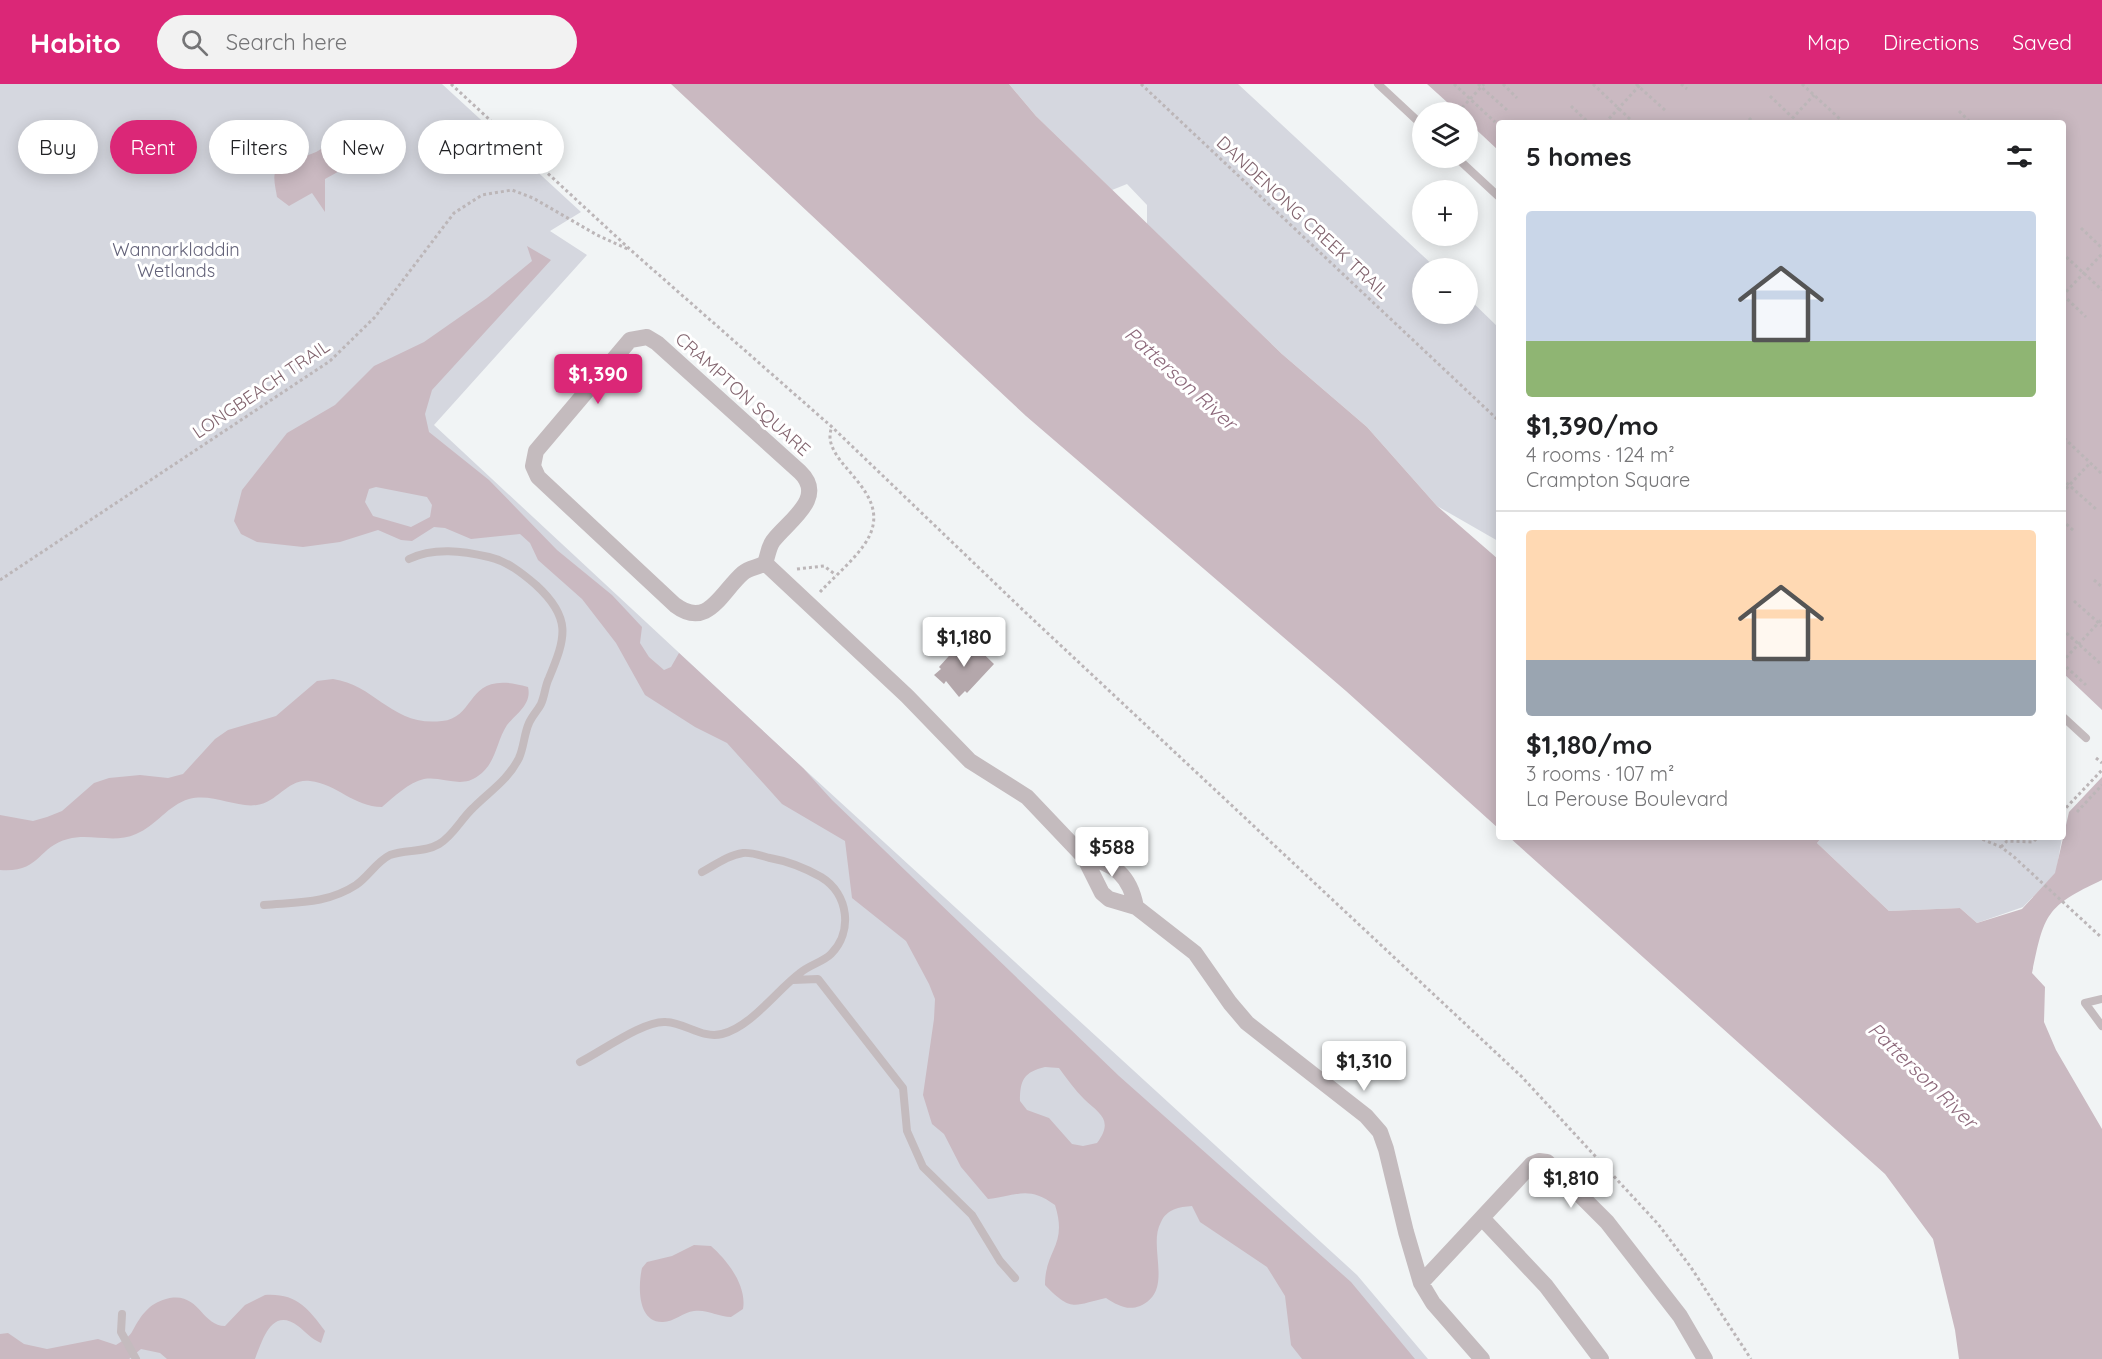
<!DOCTYPE html>
<html lang="en">
<head>
<meta charset="utf-8">
<style>
  :root { --surface:#fff; --page:#f2f2f2; --text:#202124; --muted:#757577; --line:#e0e0e0; --accent:#db2777 }
  body { margin:0; font-family:Quicksand,sans-serif; background:var(--page); color:var(--text); height:100vh; display:flex; flex-direction:column; font-size:22px; white-space:nowrap }
  * { box-sizing:border-box; margin:0 }
  p { font-size:20px; color:var(--muted) }
  .icon { flex:none; width:33px; height:33px; fill:none; stroke:currentColor; stroke-width:2; stroke-linecap:round; stroke-linejoin:round }
  .map { position:relative; flex:1; overflow:hidden }
  .details { position:absolute; left:1496px; top:36px; width:570px; height:720px; display:flex; flex-direction:column; background:var(--surface); border-radius:6px; box-shadow:0 3px 15px #0003 }
  .details>* { flex:none }
  .banner { position:absolute; left:18px; top:36px; width:570px; height:54px; display:flex; gap:12px }
  .controls { position:absolute; left:1412px; top:18px; display:grid; gap:12px }
  .controls a { display:grid; place-items:center; width:66px; height:66px; border-radius:50%; background:var(--surface); box-shadow:0 3px 15px #0003; font-size:30px }
  .price { position:absolute; translate:-50% -51px; padding:0 14px; border-radius:6px; background:#fff; color:#222; font-size:20px; line-height:39px; filter:drop-shadow(0 2px 3px #0008) }
  .price::after { content:''; position:absolute; left:50%; top:36px; width:18px; height:14px; margin-left:-9px; background:inherit; clip-path:polygon(0 0,100% 0,50% 100%) }
  .price.selected { background:var(--accent); color:#fff }
  ul { padding:0; list-style:none }
  li { display:grid; align-content:center; gap:12px; height:318px; padding:0 30px }
  li+li { border-top:2px solid var(--line) }
  li span { display:grid; place-items:center; height:186px; border-radius:6px; color:#555 }
  li>.icon { margin-inline-start:auto }
  span .icon { width:108px; height:108px; fill:#fffc; stroke-width:1 }
  li b { font-size:26px }
  h2 { display:flex; justify-content:space-between; align-items:center; height:72px; padding:0 30px; font-size:26px }
  .tag { padding:0 21px; border-radius:27px; background:var(--surface); box-shadow:0 3px 15px #0003; font-size:21px; line-height:54px }
  .tag.selected { background:var(--accent); color:#fff }
  header { display:flex; align-items:center; gap:36px; box-sizing:border-box; height:84px; padding:0 30px; background:var(--accent); color:#fff }
  header strong { font-size:28px }
  nav { display:flex; gap:33px; margin-inline-start:auto; font-size:21px }
  .search { width:420px; height:54px; background:var(--page); display:flex; align-items:center; gap:15px; box-sizing:border-box; padding:0 21px; border-radius:33px; color:var(--muted); font-size:22px }
  .map>svg:first-child { display:block }
</style>
</head>
<body>
<header>
<strong>Habito</strong>
<div class="search"><svg class="icon" aria-label="search" viewBox="0 0 24 24"><circle cx="10" cy="10" r="6"/><path d="M15 15l6 6"/></svg>Search here</div>
<nav><a>Map</a><a>Directions</a><a>Saved</a></nav>
</header>
<div class="map">
<svg width="2102" height="1275" viewBox="0 0 2102 1275">
  <rect width="100%" height="100%" fill="#f1f4f5"/>
  <!-- green -->
  <path fill="#d5d7df" d="M0 0H442L581 128 550 147 587 171 434 341 803 684 1357 1191 1428 1275H0Z
    M1009 0H1238L1436 184H1422V230H1467V213L1498 243V457L1437 422 1367 343 1282 270 1147 140V121L1127 100 1112 106 1036 32Z
    M1822 753H2062L2056 789 2023 823 1977 839 1960 824 1889 827 1817 759Z"/>
  <!-- water -->
  <path fill="#cab9c1" fill-rule="evenodd" d="M671 0H1009L1036 32 1282 270 1367 343 1437 422 1498 475V744L1346 607 1026 332Z
    M1427 0H2102V626L2063 589 2062 39H1498V66L1467 37V28H1458Z
    M336 61 348 72 345 84 325 95V128L312 109 289 122 277 113C276 106 273 95 275 89 279 74 310 74 321 65L328 70Z
    M527 162 551 176 432 306 425 330 429 348 489 396 557 466 612 511 642 543 640 559 649 573 664 586 671 583 679 569 803 684 832 716 1119 992 1351 1198 1415 1275H1302L1291 1261 1285 1212 1267 1183 1200 1138 1192 1122C1179 1123 1167 1125 1161 1138 1147 1163 1175 1207 1140 1222 1127 1227 1117 1221 1106 1214 1074 1221 1072 1229 1045 1201 1045 1165 1068 1162 1055 1121 1027 1101 1018 1112 988 1115L961 1083 944 1050 932 1040 923 1011 934 935 935 915 929 900 906 857 852 814 845 757 782 720 727 659 695 643 645 611 616 559 582 515 538 476 530 459 520 450 471 455 445 444 434 443 412 457 401 456 378 446 340 458 303 463 257 458 241 450 234 437 242 406 287 349 335 321 374 282 424 258 487 214 532 177ZM376 403 427 413 432 421 430 433 411 443 373 432 365 418 369 405ZM1045 983 1059 984C1067 995 1075 1006 1084 1015 1100 1030 1114 1036 1097 1059L1083 1062 1072 1060 1049 1034 1027 1026 1020 1017C1020 996 1024 988 1045 983Z
    M333 595C376 601 392 643 442 637 479 633 464 584 528 603 532 620 517 629 507 641 496 658 496 680 478 692 461 705 443 692 424 695 409 698 394 713 382 723 354 723 337 700 310 697 288 694 278 718 257 721 235 724 213 709 189 715 168 721 156 742 136 750 114 760 90 749 68 755 37 763 41 789 0 786V731L33 737 47 733 62 727 94 699 109 694 140 691 168 694 183 690 215 655 228 646 276 632 317 597Z
    M2102 693V796C2046 822 2044 830 2032 889L2045 903 2044 938 2056 966 2102 1045V1275H1959L1955 1246 1933 1155 1885 1090 1509 753H1822L1817 759 1889 827 1960 824 1977 839 2022 825 2055 789 2069 728Z
    M694 1161 711 1162C728 1177 747 1202 743 1225L731 1233C719 1233 707 1225 694 1227 683 1228 674 1238 663 1238 637 1239 638 1201 642 1184L647 1178 672 1172Z
    M265 1211C296 1209 308 1224 325 1247L321 1259C311 1255 306 1248 298 1242 271 1222 262 1258 255 1275H167L160 1269 141 1265 129 1275H0V1250L8 1249 24 1260 47 1265 98 1255 116 1261C122 1257 130 1253 133 1246 141 1232 148 1220 166 1215 199 1206 201 1242 225 1242L245 1221Z"/>
  <!-- building -->
  <path fill="#b4a7ab" d="M966 553 994 580 967 609 965 607 959 613 946 597 944 600 934 591 941 585 939 583Z"/>
  <g fill="none" stroke-linecap="round" stroke-linejoin="round">
    <!-- path -->
    <path stroke="#bcb6b8" stroke-width="3" stroke-dasharray="3 3" stroke-linecap="butt" d="M451 0 634 169 832 343 1025 528 1522 993 1658 1140 1690 1182 1751 1275
      M1141 0 1498 336
      M1454 0 1495 38
      M1478 0 1507 26
      M1503 0 1517 14
      M1593 0 1634 39
      M1636 0 1666 27
      M1681 0 1687 5
      M1802 0 1841 36
      M1770 12 1792 33
      M1571 22 1589 39
      M1959 27 1971 39
      M1458 28 1484 0
      M1749 34 1754 39
      M1605 39 1641 0
      M1788 39 1814 11
      M2081 144 2102 164
      M2062 169 2102 206
      M2063 211 2086 233
      M2062 212 2102 170
      M2062 251 2066 254
      M2064 354 2102 390
      M2062 395 2096 425
      M2062 409 2090 379
      M2062 436 2075 448
      M797 485 824 482 836 491
      M0 496 330 277 375 233 454 129 482 111 512 106 533 114 597 151 630 166
      M2094 496 2102 503
      M820 508C834 493 852 478 864 461 902 407 816 380 832 343
      M2074 517 2102 542
      M2062 545 2102 581
      M2062 578 2102 535
      M2062 579 2086 601
      M2096 674 2102 679
      M2062 728 2102 686
      M2077 728 2102 701
      M1977 753 2001 763 2013 772 2102 854
      M2001 763 2007 757 2033 758 2038 753"/>
    <!-- lane -->
    <path stroke="#c4bbbe" stroke-width="8" d="M1378 0 1422 41
      M1457 74 1498 112
      M2062 632 2086 654
      M264 821C297 818 327 820 356 801 369 792 376 778 390 771 406 765 424 769 439 760 453 752 461 735 473 724 490 707 508 696 519 674 524 663 524 650 529 639 532 632 538 626 541 620 545 611 545 602 549 594 566 553 572 534 536 501 522 489 507 477 489 473 463 467 434 463 409 475
      M793 896 818 895 903 1004 907 1047 923 1083 972 1131 1000 1177 1015 1194
      M2102 915 2085 919 2102 942
      M580 978C602 967 644 936 666 938 686 939 702 955 722 950 751 943 777 906 800 889 809 881 823 878 831 870 853 848 849 810 821 793 805 784 787 777 770 774 762 772 751 768 743 769 728 771 715 781 702 788
      M122 1230 121 1248 136 1275"/>
    <!-- street -->
    <path stroke="#c4bbbe" stroke-width="16" d="M647 253 657 259 800 388C827 414 788 437 773 457 768 464 768 472 765 479 758 484 750 483 743 489 721 508 708 546 675 521L538 393 533 382 536 367 630 256Z
      M765 479 907 612 970 677 1027 713 1084 773 1102 809 1109 815 1136 823 1195 869 1230 919 1247 939 1366 1032 1380 1048 1386 1065 1406 1148 1421 1199 1433 1219 1482 1275
      M1084 773C1115 779 1130 792 1136 823
      M1482 1134 1546 1202 1601 1275
      M1421 1199 1532 1080 1539 1077 1547 1078 1607 1138 1680 1232 1705 1275"/>
  </g>
  <g text-anchor="middle" dominant-baseline="central" stroke-width="6" stroke-linejoin="round" paint-order="stroke">
    <!-- street labels -->
    <g font-size="18" fill="#82646e" stroke="#fff">
      <text transform="translate(1303 133) rotate(43)">DANDENONG CREEK TRAIL</text>
      <text transform="translate(261 305) rotate(-34)">LONGBEACH TRAIL</text>
      <text transform="translate(743 310) rotate(42)">CRAMPTON SQUARE</text>
    </g>
    <!-- park labels -->
    <g font-size="18" fill="#636279" stroke="#fff">
      <text x="176" y="165">Wannarkladdin<tspan x="176" dy="21">Wetlands</tspan></text>
    </g>
    <!-- water labels -->
    <g font-size="20" font-style="italic" fill="#8d697b" stroke="#fff">
      <text transform="translate(1181 294) rotate(42)">Patterson River</text>
      <text transform="translate(1923 991) rotate(44)">Patterson River</text>
    </g>
  </g>
</svg>
<div class="controls">
<a><svg class="icon" aria-label="layers" viewBox="0 0 24 24"><path d="M12 4l9 5-9 5-9-5zM3 14l9 5 9-5"/></svg></a>
<a>+</a>
<a>−</a>
</div>
<b class="price selected" style="left:598px;top:321px">$1,390</b>
<b class="price" style="left:964px;top:584px">$1,180</b>
<b class="price" style="left:1112px;top:794px">$588</b>
<b class="price" style="left:1364px;top:1008px">$1,310</b>
<b class="price" style="left:1571px;top:1125px">$1,810</b>
<div class="banner">
<a class="tag">Buy</a>
<a class="tag selected">Rent</a>
<a class="tag">Filters</a>
<a class="tag">New</a>
<a class="tag">Apartment</a>
</div>
<section class="details">
<h2>5 homes<svg class="icon" aria-label="filters" viewBox="0 0 24 24"><path d="M4 7h16M4 17h16"/><circle cx="9" cy="7" r="2"/><circle cx="15" cy="17" r="2"/></svg></h2>
<ul>
<li><span style="background:linear-gradient(#c9d6e8 70%,#8fb573 0)"><svg class="icon" aria-label="home" viewBox="0 0 24 24"><path d="M3 11l9-7 9 7M6 9v11h12V9"/></svg></span><div><b>$1,390/mo</b><p>4 rooms · 124 m²</p><p>Crampton Square</p></div></li>
<li><span style="background:linear-gradient(#ffd9b3 70%,#9aa5b1 0)"><svg class="icon" aria-label="home" viewBox="0 0 24 24"><path d="M3 11l9-7 9 7M6 9v11h12V9"/></svg></span><div><b>$1,180/mo</b><p>3 rooms · 107 m²</p><p>La Perouse Boulevard</p></div></li>
</ul>
</section>
</div>
</body>
</html>
